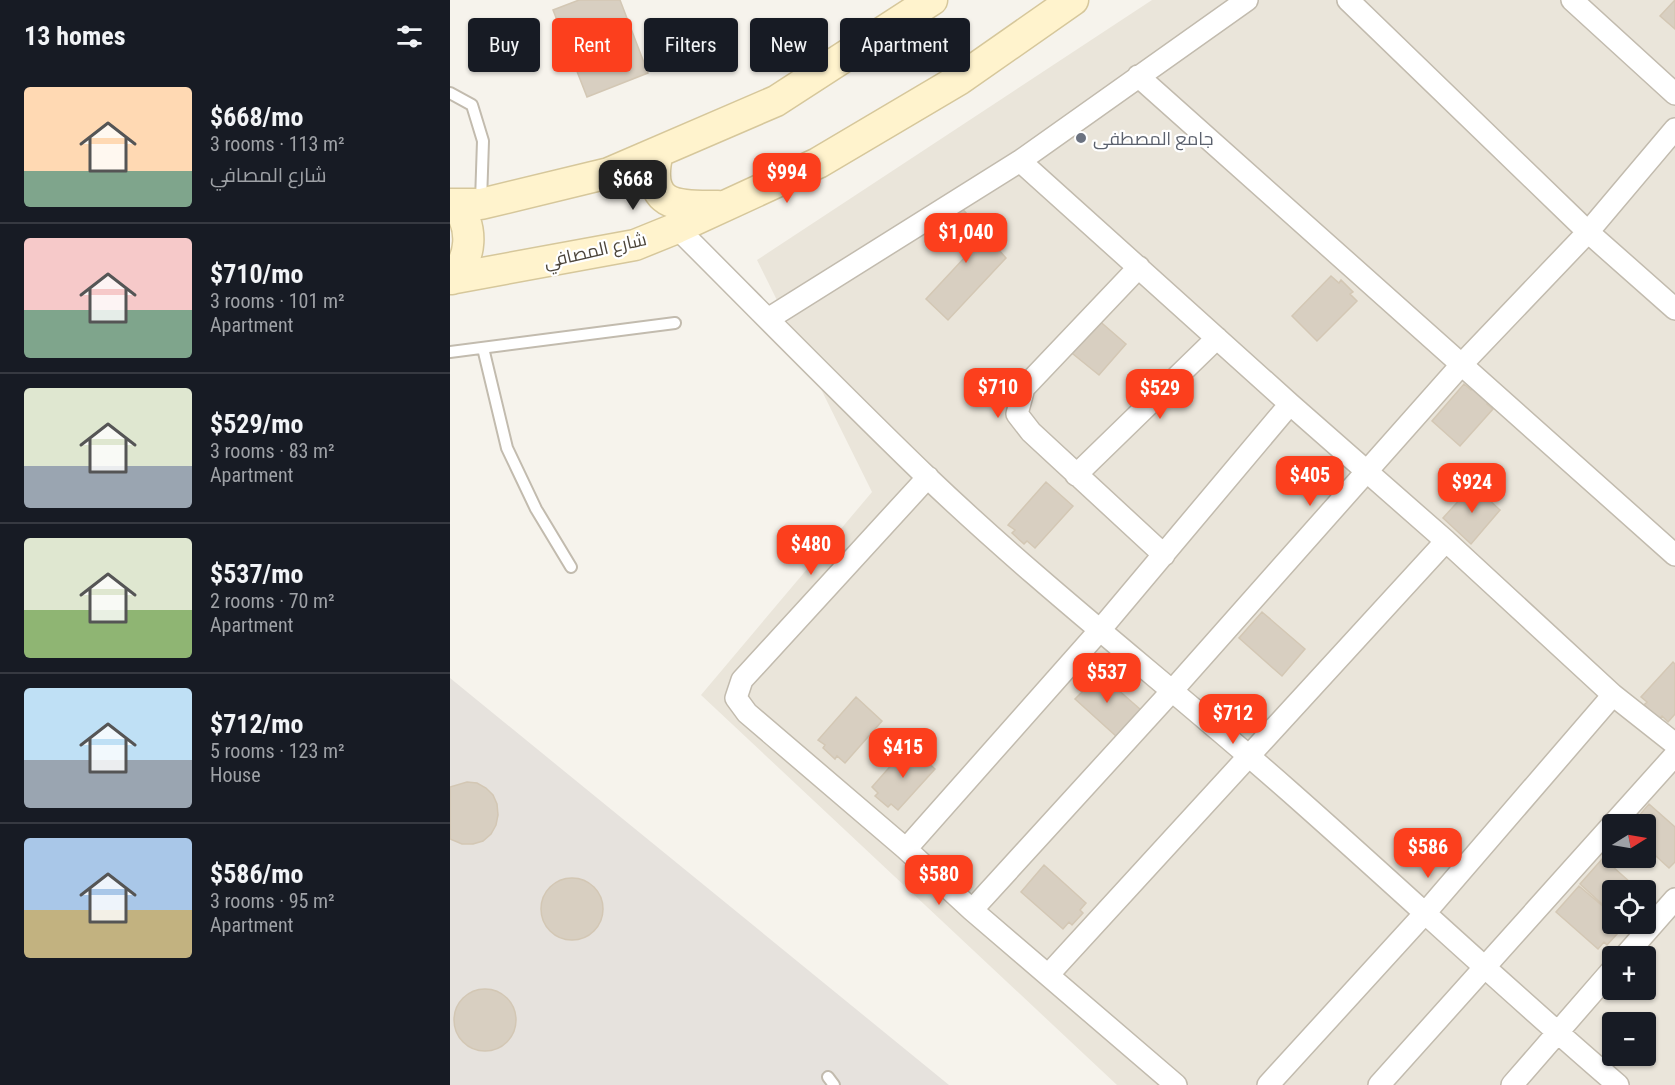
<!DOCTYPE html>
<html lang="en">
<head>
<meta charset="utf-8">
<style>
  :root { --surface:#171b24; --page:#20242c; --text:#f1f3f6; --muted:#9ea1a6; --line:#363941; --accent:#fc3f1d }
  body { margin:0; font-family:"Roboto Condensed",Cairo,sans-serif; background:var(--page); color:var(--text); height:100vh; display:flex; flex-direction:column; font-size:22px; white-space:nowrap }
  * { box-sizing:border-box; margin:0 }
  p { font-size:20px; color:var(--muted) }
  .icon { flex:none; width:33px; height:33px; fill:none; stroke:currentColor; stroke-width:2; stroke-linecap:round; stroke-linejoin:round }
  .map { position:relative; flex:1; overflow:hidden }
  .panel { display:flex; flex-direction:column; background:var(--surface); width:450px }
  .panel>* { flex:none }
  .hud { position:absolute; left:18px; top:18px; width:570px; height:54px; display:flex; gap:12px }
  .needle { width:39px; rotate:79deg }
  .controls { position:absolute; left:1152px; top:814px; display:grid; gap:12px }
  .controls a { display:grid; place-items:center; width:54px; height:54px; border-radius:6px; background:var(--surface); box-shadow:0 2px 4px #0004; font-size:30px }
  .price { position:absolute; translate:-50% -51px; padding:0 14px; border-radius:12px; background:var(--accent); color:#fff; font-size:20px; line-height:39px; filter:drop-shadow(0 2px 3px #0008) }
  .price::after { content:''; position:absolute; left:50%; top:36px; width:18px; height:14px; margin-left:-9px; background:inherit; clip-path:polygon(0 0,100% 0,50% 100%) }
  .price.active { background:#222; color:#fff }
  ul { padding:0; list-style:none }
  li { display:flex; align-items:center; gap:18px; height:150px; padding:0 24px }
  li+li { border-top:2px solid var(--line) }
  li span { display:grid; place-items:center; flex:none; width:168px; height:120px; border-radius:6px; color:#555 }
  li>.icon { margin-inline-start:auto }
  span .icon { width:72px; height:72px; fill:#fffc; stroke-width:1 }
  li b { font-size:26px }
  h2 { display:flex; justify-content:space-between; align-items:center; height:72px; padding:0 24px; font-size:26px }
  .chip { padding:0 21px; border-radius:6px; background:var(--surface); box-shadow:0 2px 4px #0004; font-size:21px; line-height:54px }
  .chip.active { background:var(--accent); color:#fff }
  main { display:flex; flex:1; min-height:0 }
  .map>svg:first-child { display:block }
</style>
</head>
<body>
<main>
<section class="panel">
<h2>13 homes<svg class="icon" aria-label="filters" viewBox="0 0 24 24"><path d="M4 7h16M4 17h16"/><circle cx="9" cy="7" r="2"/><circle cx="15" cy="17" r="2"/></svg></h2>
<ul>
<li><span style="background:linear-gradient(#ffd9b3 70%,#7fa58c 0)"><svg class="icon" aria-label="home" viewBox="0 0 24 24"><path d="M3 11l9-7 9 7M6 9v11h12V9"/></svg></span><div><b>$668/mo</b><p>3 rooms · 113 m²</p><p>شارع المصافي</p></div></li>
<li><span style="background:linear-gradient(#f6c9c9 60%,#7fa58c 0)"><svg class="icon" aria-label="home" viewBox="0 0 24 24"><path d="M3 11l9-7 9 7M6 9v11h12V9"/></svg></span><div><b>$710/mo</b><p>3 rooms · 101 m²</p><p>Apartment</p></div></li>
<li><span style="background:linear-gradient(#dfe7d0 65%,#9aa5b1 0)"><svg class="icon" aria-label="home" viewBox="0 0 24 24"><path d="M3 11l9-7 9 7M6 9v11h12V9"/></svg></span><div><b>$529/mo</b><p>3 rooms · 83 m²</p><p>Apartment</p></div></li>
<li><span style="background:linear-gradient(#dfe7d0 60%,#8fb573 0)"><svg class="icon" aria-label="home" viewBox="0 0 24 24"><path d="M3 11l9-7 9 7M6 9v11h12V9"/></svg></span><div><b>$537/mo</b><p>2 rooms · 70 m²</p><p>Apartment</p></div></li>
<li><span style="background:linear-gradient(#bfe0f5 60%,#9aa5b1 0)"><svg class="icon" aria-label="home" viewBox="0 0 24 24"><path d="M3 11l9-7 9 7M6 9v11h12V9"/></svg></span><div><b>$712/mo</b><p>5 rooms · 123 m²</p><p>House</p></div></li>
<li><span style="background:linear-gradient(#a9c7e8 60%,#c2b280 0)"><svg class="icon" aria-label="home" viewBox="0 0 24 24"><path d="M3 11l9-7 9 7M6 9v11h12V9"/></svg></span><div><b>$586/mo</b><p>3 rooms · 95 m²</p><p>Apartment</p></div></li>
</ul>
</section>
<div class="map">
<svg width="1225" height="1085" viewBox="0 0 1225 1085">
  <rect width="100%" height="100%" fill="#f6f3ec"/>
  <!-- residential -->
  <path fill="#eae5da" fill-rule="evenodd" d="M702 0H1225V1085H667L251 695 422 492 307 260ZM1162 825H1196V858H1162ZM1162 891H1196V924H1162ZM1162 957H1196V990H1162ZM1162 1023H1196V1056H1162Z"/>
  <!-- industrial -->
  <path fill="#e6e2dd" d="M0 678 499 1085H0Z"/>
  <!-- building -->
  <path fill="#d8cfc1" stroke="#d3c7b4" stroke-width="1.5" d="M129 0H170L198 73 137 97 103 10Z
    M1225 0V29L1210 16Z
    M509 205 556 258 498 320 476 299 516 256 492 223Z
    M881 276 889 283 891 280 903 292 900 294 907 301 867 341 842 316Z
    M646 318 676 344 649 375 618 350Z
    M1014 384 1021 390 1023 387 1039 400 1037 404 1043 409 1010 446 982 421Z
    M596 482 623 506 585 548 577 541 574 544 562 533 565 530 558 525Z
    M1023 485 1050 510 1021 544 993 518Z
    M812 612 855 649 832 676 789 638Z
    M1223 662 1225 664V714L1218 722 1212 716 1209 719 1194 705 1197 702 1191 697Z
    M649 673 691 710 667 737 625 699 632 692 629 689 640 677 643 679Z
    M406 697 432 721 395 763 387 756 385 759 373 748 375 745 368 740Z
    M459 745 485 769 448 810 441 804 438 807 425 796 428 793 422 787Z
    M17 782 27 783 36 788 43 795 47 804 48 815 46 825 41 834 33 841 23 844H12L0 839V787Z
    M1199 804 1225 827V862L1219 868 1196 847V825H1181Z
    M1153 858 1190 891H1162V913L1130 884Z
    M594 865 636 903 630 910 633 913 622 925 619 922 613 929 571 892Z
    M91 909a31 31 0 1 1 62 0a31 31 0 1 1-62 0Z
    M1129 886 1162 914V924H1170L1165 930 1168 933 1157 945 1154 942 1148 949 1106 912Z
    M4 1020a31 31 0 1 1 62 0a31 31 0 1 1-62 0Z"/>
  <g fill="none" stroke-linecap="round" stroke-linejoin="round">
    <!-- lane casing -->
    <g stroke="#c2bbae" stroke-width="14">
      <path id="lane" d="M0 93 22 105 33 141 31 201
        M33 348 57 448 86 509 121 567
        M0 352 225 323
        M378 1077 384 1085"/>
    </g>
    <!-- street casing -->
    <g stroke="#c2bbae" stroke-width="24">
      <path id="street" d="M898 0 1138 232 1225 309
        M1122 0 1225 94
        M688 76 1225 555
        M570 161 840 404 996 541 1163 695 1225 744
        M227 228C310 311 392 395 476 476 592 587 719 685 839 791 949 888 1056 989 1168 1085
        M689 267 574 388 567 414 581 432 714 555
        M318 319 570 161 797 0
        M626 475 767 338
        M478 477 292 680 286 698 297 713 456 849 522 910 726 1085
        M456 849 650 630 840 404
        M522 910 721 692 1012 364 1138 232 1225 129
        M1174 957 1225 899
        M599 974 996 541
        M818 1085 976 912 1163 695
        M929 1085 1225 755
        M1062 1085 1162 970"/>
    </g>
    <!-- secondary casing -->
    <g stroke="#d6c79b" stroke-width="33">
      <path id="secondary" d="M208 152C195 206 225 207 268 206
        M0 204H31L159 173 326 101 482 0
        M0 279 185 245 227 228 368 163 510 79 623 0
        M2 279C22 257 24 228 6 204"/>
    </g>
    <!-- lane -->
    <use href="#lane" stroke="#fff" stroke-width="10"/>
    <!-- street -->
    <use href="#street" stroke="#fff" stroke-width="21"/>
    <!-- secondary -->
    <use href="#secondary" stroke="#fff3cd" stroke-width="30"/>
  </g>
  <!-- markers -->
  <circle fill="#6b7280" stroke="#fff" stroke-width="2" cx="631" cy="138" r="6"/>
  <g text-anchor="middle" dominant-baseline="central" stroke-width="4.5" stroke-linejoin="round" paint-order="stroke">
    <!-- worship labels -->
    <g font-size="18" fill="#5b616d" stroke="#fff" text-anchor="start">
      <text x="643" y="138">جامع المصطفى</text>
    </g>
    <!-- street labels -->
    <g font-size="18" fill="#4b4439" stroke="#fff">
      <text transform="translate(145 250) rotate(-13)">شارع المصافي</text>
    </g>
  </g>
</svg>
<div class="controls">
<a><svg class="needle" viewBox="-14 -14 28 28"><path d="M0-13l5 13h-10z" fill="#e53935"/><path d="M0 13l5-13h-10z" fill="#9ea1a6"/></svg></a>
<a><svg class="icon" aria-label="locate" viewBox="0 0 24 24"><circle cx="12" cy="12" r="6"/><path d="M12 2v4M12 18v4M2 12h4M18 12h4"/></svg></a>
<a>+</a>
<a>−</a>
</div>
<b class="price" style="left:337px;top:204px">$994</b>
<b class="price active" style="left:183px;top:211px">$668</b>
<b class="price" style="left:516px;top:264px">$1,040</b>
<b class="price" style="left:548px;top:419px">$710</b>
<b class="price" style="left:710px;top:420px">$529</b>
<b class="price" style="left:860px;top:507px">$405</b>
<b class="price" style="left:1022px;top:514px">$924</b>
<b class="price" style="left:361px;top:576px">$480</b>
<b class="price" style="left:657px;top:704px">$537</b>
<b class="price" style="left:783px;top:745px">$712</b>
<b class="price" style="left:453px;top:779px">$415</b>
<b class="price" style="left:978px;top:879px">$586</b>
<b class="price" style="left:489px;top:906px">$580</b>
<div class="hud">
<a class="chip">Buy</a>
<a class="chip active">Rent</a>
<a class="chip">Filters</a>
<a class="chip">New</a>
<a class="chip">Apartment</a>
</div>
</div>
</main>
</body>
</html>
